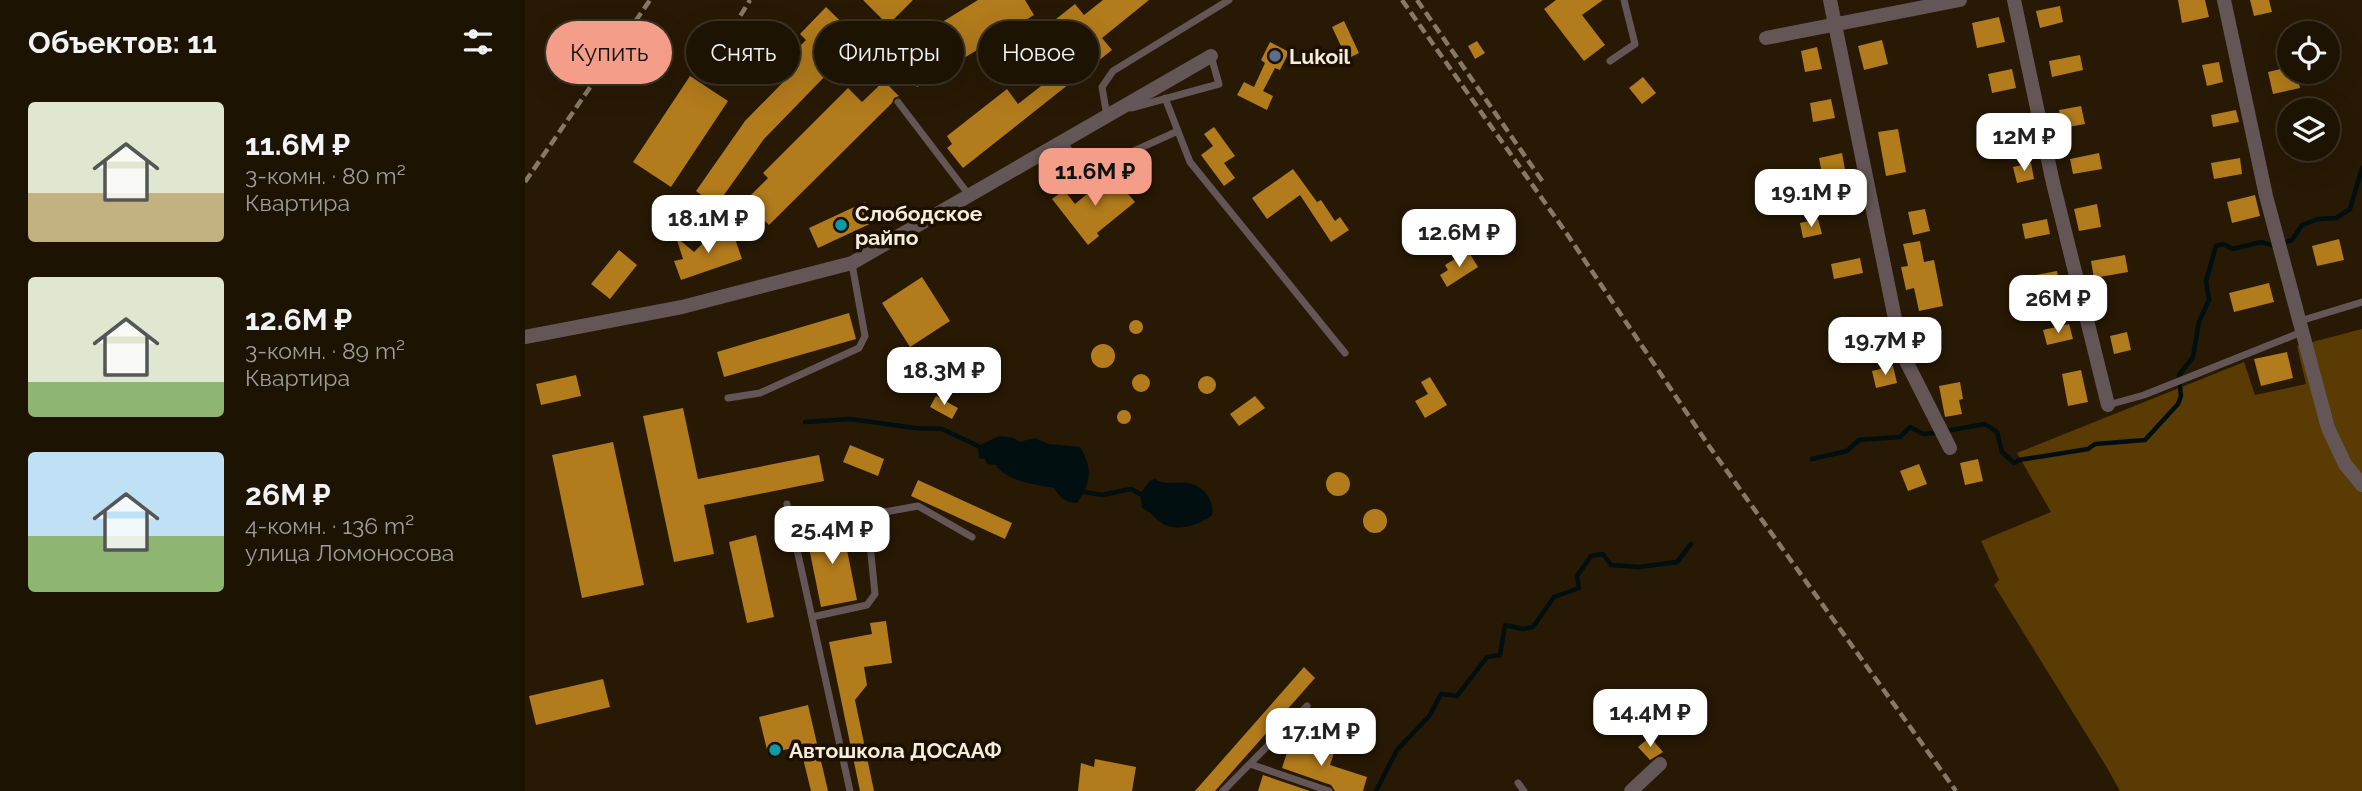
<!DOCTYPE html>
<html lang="ru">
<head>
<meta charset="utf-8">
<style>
  :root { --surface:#1d1303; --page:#2a2012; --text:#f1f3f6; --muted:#a09e9a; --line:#3b3225; --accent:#f49e8a }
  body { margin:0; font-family:Raleway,sans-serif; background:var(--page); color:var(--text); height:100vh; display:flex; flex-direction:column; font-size:26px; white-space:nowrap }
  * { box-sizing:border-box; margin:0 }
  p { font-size:23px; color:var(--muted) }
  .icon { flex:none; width:38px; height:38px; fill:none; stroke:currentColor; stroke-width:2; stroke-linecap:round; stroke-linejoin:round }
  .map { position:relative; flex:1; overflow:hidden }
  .drawer { display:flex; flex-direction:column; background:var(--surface); width:525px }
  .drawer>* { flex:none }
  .top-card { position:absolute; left:21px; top:21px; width:665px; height:63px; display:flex; gap:14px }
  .buttons { position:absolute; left:1752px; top:21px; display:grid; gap:14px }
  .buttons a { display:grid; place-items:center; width:63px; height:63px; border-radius:50%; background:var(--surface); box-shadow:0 7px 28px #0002,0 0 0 2px var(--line); font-size:35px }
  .price { position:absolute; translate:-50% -60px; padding:0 16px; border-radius:14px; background:#fff; color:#222; font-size:23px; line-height:46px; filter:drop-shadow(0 2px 4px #0008) }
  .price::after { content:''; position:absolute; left:50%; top:42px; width:21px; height:16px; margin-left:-10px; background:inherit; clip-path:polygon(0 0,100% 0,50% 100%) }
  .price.current { background:var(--accent); color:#111 }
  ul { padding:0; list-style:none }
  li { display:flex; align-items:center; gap:21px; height:175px; padding:0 28px }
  li span { display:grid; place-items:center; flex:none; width:196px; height:140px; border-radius:7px; color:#555 }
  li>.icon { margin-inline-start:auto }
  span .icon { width:84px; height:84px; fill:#fffc; stroke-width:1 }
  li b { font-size:30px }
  h2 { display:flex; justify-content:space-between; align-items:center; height:84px; padding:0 28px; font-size:30px }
  .chip { padding:0 24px; border-radius:32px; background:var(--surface); box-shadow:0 7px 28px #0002,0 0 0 2px var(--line); font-size:24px; line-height:63px }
  .chip.current { background:var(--accent); color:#111 }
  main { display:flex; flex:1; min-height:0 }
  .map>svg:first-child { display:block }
</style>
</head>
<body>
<main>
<section class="drawer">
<h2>Объектов: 11<svg class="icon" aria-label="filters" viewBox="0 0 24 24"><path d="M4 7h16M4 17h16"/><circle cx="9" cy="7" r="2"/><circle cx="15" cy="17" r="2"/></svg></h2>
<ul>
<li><span style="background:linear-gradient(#dfe7d0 65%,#c2b280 0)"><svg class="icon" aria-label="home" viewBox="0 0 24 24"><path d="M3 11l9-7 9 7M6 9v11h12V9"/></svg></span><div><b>11.6M ₽</b><p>3-комн. · 80 m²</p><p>Квартира</p></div></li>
<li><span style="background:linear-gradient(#dfe7d0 75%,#8fb573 0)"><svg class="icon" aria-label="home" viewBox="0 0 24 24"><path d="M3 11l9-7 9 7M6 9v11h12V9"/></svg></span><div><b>12.6M ₽</b><p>3-комн. · 89 m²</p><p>Квартира</p></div></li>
<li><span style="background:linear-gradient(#bfe0f5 60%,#8fb573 0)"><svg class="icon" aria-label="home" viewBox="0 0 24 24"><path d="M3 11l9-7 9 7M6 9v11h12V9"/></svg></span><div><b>26M ₽</b><p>4-комн. · 136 m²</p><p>улица Ломоносова</p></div></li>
</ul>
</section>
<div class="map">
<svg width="1837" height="791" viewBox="0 0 1837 791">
  <rect width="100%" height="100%" fill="#271904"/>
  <!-- green -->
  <path fill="#5a3b03" d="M1837 329V791H1595L1581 766 1469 585 1474 580 1456 541 1526 512 1492 453 1719 362 1730 395 1781 384 1772 346Z"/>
  <!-- water -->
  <path fill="#010f11" d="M474 436 489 438 494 442 510 438 523 444 555 447C568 467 566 484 552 503 540 502 535 498 529 488 513 485 480 481 471 465L462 464 460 459 454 458 453 446Z
    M630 479C641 486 651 481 663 483 678 486 690 500 687 515 674 525 649 534 634 521 627 515 626 512 617 508L615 494 625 481Z"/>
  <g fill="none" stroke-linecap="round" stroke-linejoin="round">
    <!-- stream -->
    <path stroke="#010f11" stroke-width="4.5" d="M280 422 325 419 390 428 417 429 453 446
      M1287 459 1322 451 1334 440 1375 437 1385 427 1398 434 1410 433 1460 424 1472 432 1477 452 1489 463 1494 460 1563 449 1570 444 1620 440 1653 404 1656 396 1654 375 1668 357 1674 322 1684 300 1681 281 1691 246 1698 244 1708 249 1736 242 1749 246 1767 240 1777 225 1793 219 1811 218 1825 209 1837 168
      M560 492 577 495 606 489 615 494
      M851 791 872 750 905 715 916 694 932 696 962 657 975 655 980 625 998 629 1008 627 1029 597 1054 588 1052 576 1066 556 1078 554 1086 565 1114 567 1152 562 1166 544"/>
  </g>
  <!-- building -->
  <path fill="#b27b1c" d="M338 0H388L363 25Z
    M453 0H500L509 15 392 87 370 51Z
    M578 0H624L577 38 587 50 438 168 422 148 427 144 422 136 482 89 493 104 548 61 521 27 550 4 559 15Z
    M1031 0H1078L1057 15 1080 45 1059 61 1019 9Z
    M1653 0H1680L1684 17 1657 23Z
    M1725 0H1744L1747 12 1729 16Z
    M1535 6 1538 22 1515 28 1511 11Z
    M301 7 344 49 317 77 308 68 239 139 191 206 171 191 220 121 270 70 261 60 281 40 275 34Z
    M1474 17 1480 42 1452 48 1447 23Z
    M819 21 834 53 822 59 807 27Z
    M1357 40 1363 64 1339 70 1333 46Z
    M952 41 960 53 950 59 943 46Z
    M745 42 764 52 755 70 750 68 738 91 748 96 742 110 712 95 719 82 729 87 740 63 736 60Z
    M1292 47 1297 69 1280 72 1276 51Z
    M1555 55 1558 70 1527 77 1524 61Z
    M1694 62 1698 82 1682 86 1677 65Z
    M1764 67V72H1771L1775 88 1748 94 1743 72Z
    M1487 69 1491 88 1467 93 1463 74Z
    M165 76 203 101 146 187 108 162Z
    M1118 77 1131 93 1117 104 1104 88Z
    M359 81 374 96 369 98 367 103 244 225 220 201 243 178 238 173 323 88 337 102Z
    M1306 99 1310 118 1288 122 1285 103Z
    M1556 106 1560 124 1538 128 1534 110Z
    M1711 110 1714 122 1688 127 1686 115Z
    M689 127 710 156 699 163 710 178 699 186 676 155 688 146 679 134Z
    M1373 129 1381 172 1361 176 1353 132Z
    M1317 153 1321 175 1298 179 1294 158Z
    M1574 153 1577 169 1548 174 1545 159Z
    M1715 158 1717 174 1689 179 1686 163Z
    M1506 163 1509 179 1492 183 1488 167Z
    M768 169 792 202 796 200 810 221 815 217 824 230 806 242 775 195 742 219 727 198Z
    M586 174 610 202 572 233 574 236 563 245 527 199 539 190 550 204Z
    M1730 195 1735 216 1707 223 1702 202Z
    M340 202 349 222 293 248 284 228Z
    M1572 204 1576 227 1554 231 1549 209Z
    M1400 209 1405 231 1388 235 1383 212Z
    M1293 219 1297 234 1278 238 1275 223Z
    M1522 219 1525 234 1500 239 1497 224Z
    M207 230 217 259 156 280 149 261 158 259 151 237 169 252 183 238Z
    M1814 239 1819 260 1792 266 1787 246Z
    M1395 241 1399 262 1409 260 1418 306 1394 311 1389 288 1381 290 1376 267 1383 266 1378 244Z
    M94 250 112 265 85 299 66 284Z
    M943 251 953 267 922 287 915 275 923 270 920 265Z
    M1600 255 1603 272 1569 278 1566 261Z
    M1335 258 1338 273 1309 279 1306 264Z
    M1532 271 1534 283 1508 288 1506 276Z
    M397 277 425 321 385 347 357 303Z
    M1744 283 1749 302 1709 312 1704 293Z
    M324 313 331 339 199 377 192 352Z
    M604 327a7 7 0 1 1 14 0a7 7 0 1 1-14 0Z
    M1544 324 1548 339 1522 345 1518 330Z
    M1602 332 1606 350 1589 354 1585 336Z
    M566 356a12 12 0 1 1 24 0a12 12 0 1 1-24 0Z
    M1762 352 1768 378 1736 386 1729 359Z
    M1368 366 1372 383 1351 388 1347 371Z
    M1556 370 1563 402 1543 406 1537 374Z
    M607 383a9 9 0 1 1 18 0a9 9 0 1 1-18 0Z
    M51 375 56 396 16 405 11 384Z
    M673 385a9 9 0 1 1 18 0a9 9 0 1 1-18 0Z
    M905 377 922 405 900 418 890 401 903 394 896 382Z
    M1435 382 1438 399 1434 400 1437 414 1420 417 1414 386Z
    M411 396 433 408 427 419 405 407Z
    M730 396 740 408 714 426 705 414Z
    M158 408 173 479 294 455 299 481 179 505 189 554 149 562 118 416Z
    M592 417a7 7 0 1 1 14 0a7 7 0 1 1-14 0Z
    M88 442 119 585 57 598 27 455Z
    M325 445 359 459 353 476 318 462Z
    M1453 459 1458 481 1440 485 1435 463Z
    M1394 464 1402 484 1383 491 1375 471Z
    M801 484a12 12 0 1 1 24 0a12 12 0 1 1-24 0Z
    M393 480 487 523 480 539 386 496Z
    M838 521a12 12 0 1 1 24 0a12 12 0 1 1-24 0Z
    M317 525 332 600 296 607 281 533Z
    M231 535 249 617 222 623 204 542Z
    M361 621 367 663 339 667 342 685 330 700 349 791H335L304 642 347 634 345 623Z
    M779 667 790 678 737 738 690 791H670Z
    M78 679 85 707 11 725 4 696Z
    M283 705 303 791H286L275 746 243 754 234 717Z
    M798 714 815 721 807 743 803 738 790 734Z
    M1125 737 1138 752 1125 760 1113 747Z
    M766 740 799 750 805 748 804 752 809 753 805 765 842 777 838 791H810L806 785 757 768Z
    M570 759 611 767 607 791H553L556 763 569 767Z
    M738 775 785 791H733Z"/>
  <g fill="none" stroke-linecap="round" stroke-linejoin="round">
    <!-- service -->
    <path stroke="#645657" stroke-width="7" d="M1085 61 1110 44 1099 0
      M640 98 665 162 820 353
      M373 102 444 195
      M606 108 694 84 686 56
      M582 116 577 87 588 71 704 0
      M538 141 560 173 653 131
      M1775 321 1837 302
      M203 398 235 393 334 348 340 336 327 264
      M1583 405 1619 395 1777 332
      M262 504 325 791
      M287 617 342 605 350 594 344 534 360 512 393 506 447 537
      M757 731 801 744
      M725 764 804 791
      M993 783 999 791
      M698 791 782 706"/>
    <!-- minor -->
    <path stroke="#645657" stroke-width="14" d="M1305 0 1377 353 1425 448
      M1489 0 1528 183 1583 405
      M1699 0 1741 196 1803 428 1820 464 1837 485
      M1241 38 1435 0
      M0 337 157 307 327 263 686 56
      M1106 791 1135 764"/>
    <!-- rail -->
    <path stroke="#857967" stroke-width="4.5" stroke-dasharray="10 5" stroke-linecap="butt" d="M877 0 1042 234 1184 446 1431 791
      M892 0 1020 185
      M192 54 225 0
      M0 182 125 0"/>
  </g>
  <!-- markers -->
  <circle fill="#5c6f8a" stroke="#1d1000" stroke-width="2.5" cx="750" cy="56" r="7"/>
  <g fill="#0f9aa8" stroke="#1d1000" stroke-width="2.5">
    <circle cx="316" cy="225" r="7"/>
    <circle cx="250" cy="750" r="7"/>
  </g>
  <g text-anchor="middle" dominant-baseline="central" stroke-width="7" stroke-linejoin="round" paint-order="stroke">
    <!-- poi labels -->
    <g font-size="21" font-weight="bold" fill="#f7eddf" stroke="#1d1000" text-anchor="start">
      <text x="764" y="56">Lukoil</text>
      <text x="330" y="213">Слободское<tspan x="330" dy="24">райпо</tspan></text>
      <text x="264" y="750">Автошкола ДОСААФ</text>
    </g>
  </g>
</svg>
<div class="buttons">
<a><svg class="icon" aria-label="locate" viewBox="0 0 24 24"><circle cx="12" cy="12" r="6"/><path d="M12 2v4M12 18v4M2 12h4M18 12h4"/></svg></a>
<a><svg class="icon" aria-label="layers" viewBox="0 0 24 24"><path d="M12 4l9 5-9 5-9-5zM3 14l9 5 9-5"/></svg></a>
</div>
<b class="price" style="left:1499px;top:173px">12M ₽</b>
<b class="price current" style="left:570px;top:208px">11.6M ₽</b>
<b class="price" style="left:1286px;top:229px">19.1M ₽</b>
<b class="price" style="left:183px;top:255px">18.1M ₽</b>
<b class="price" style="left:934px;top:269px">12.6M ₽</b>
<b class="price" style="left:1533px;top:335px">26M ₽</b>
<b class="price" style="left:1360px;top:377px">19.7M ₽</b>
<b class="price" style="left:419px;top:407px">18.3M ₽</b>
<b class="price" style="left:307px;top:566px">25.4M ₽</b>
<b class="price" style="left:1125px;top:749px">14.4M ₽</b>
<b class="price" style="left:796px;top:768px">17.1M ₽</b>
<div class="top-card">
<a class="chip current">Купить</a>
<a class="chip">Снять</a>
<a class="chip">Фильтры</a>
<a class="chip">Новое</a>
</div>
</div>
</main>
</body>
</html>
